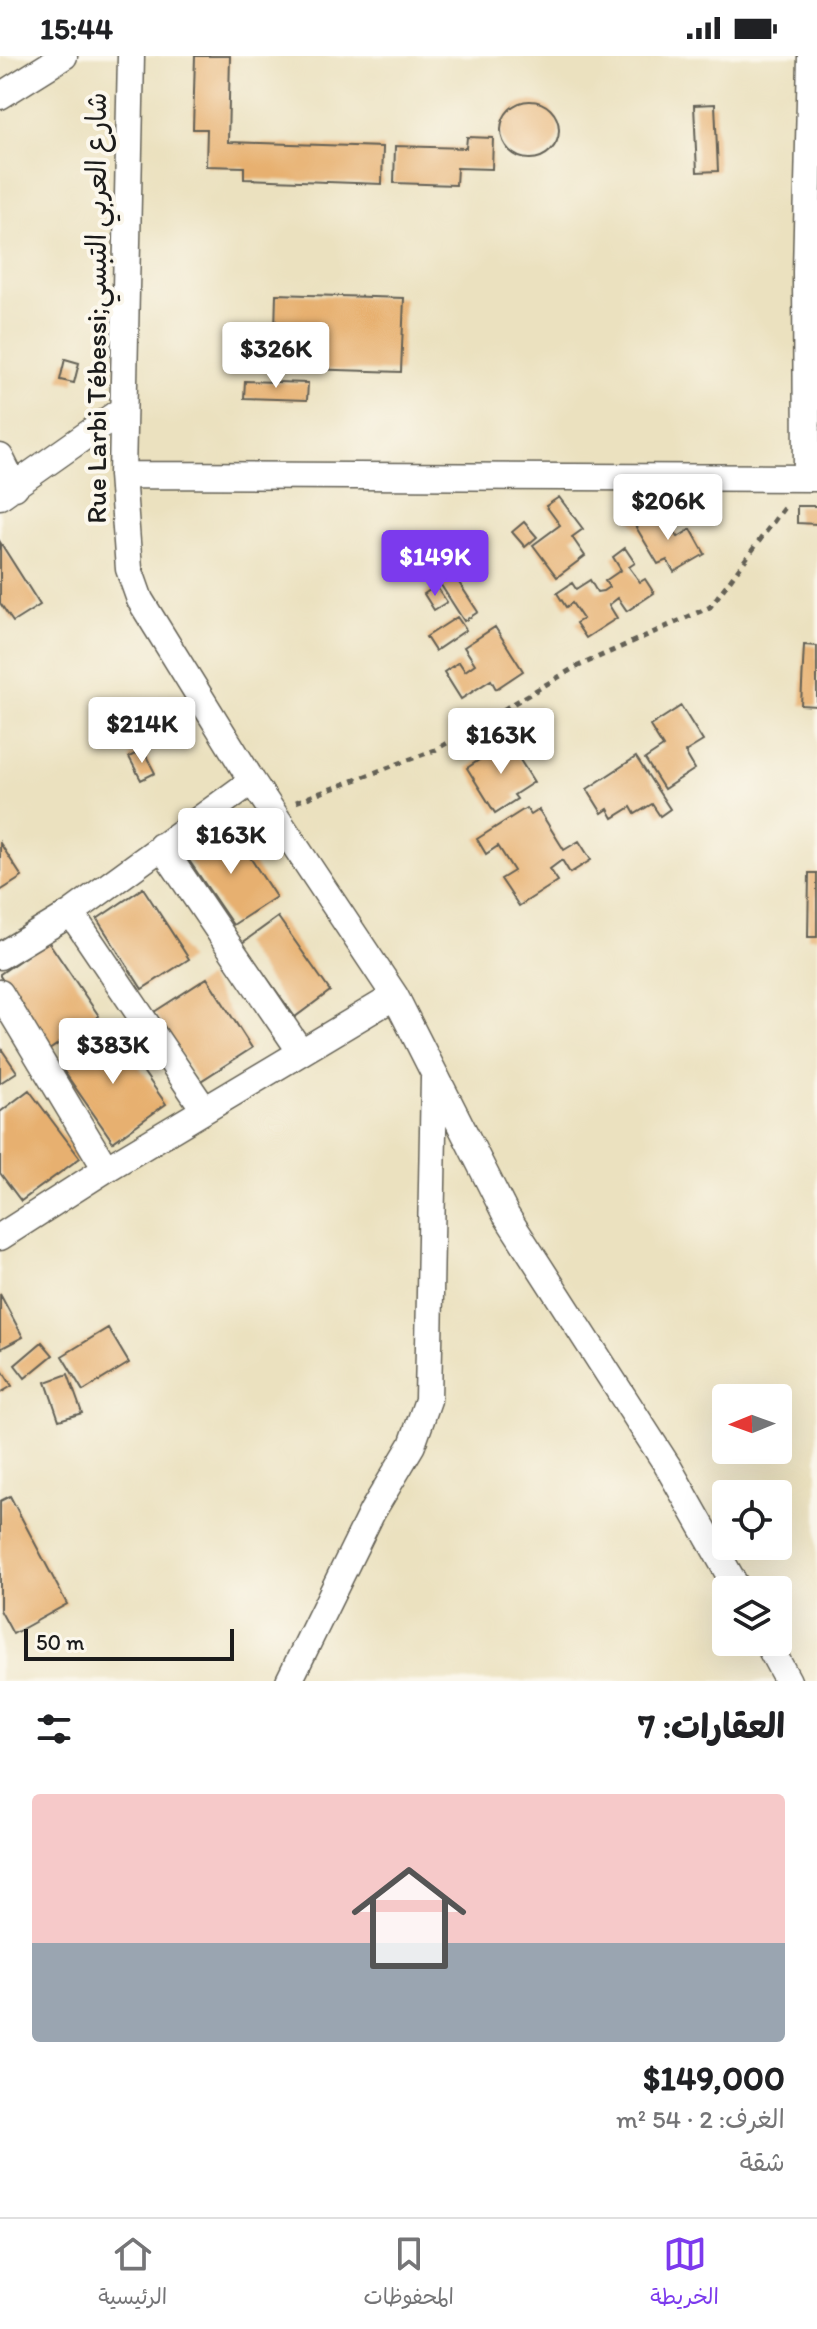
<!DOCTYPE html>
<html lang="ar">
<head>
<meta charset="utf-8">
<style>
  :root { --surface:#fff; --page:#f6f6f6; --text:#202124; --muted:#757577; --line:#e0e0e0; --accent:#7c3aed }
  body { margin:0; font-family:Itim,"Playpen Sans Arabic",sans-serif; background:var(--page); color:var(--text); direction:rtl; height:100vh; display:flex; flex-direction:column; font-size:30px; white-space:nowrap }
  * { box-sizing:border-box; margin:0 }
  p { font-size:26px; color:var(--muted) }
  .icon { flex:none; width:44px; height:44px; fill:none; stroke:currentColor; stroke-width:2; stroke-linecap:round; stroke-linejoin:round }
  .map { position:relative; height:1625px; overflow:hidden; direction:ltr }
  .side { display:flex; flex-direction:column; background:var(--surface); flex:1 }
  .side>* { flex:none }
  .needle { width:52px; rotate:269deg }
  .buttons { position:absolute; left:712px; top:1328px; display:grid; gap:16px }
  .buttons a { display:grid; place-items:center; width:80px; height:80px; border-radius:8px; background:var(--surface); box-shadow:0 8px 32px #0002; font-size:40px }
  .scale { position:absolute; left:24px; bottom:20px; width:210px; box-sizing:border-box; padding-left:8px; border:4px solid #1c1c1c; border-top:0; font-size:22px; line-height:28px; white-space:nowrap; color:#1c1c1c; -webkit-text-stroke:6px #fbf7ec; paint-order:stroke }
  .price { position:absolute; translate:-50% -68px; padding:0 18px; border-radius:8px; background:#fff; color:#222; font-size:26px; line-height:52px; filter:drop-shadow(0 2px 4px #0008) }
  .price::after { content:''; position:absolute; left:50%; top:48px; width:24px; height:18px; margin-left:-12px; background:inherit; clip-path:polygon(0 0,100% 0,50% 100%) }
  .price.active { background:var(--accent); color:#fff }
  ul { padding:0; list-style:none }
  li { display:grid; align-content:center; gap:16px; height:424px; padding:0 32px }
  li span { display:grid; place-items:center; height:248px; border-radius:8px; color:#555 }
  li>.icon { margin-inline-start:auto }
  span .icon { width:144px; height:144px; fill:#fffc; stroke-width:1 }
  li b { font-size:34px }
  h2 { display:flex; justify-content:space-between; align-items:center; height:96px; padding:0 32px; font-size:34px }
  .status { display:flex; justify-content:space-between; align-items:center; height:56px; padding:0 40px; background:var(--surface); direction:ltr }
  .status svg { height:22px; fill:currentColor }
  .dock { display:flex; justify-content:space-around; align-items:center; height:112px; border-top:2px solid var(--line); background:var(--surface); font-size:22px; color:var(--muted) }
  .dock a { display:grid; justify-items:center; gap:4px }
  .dock .active { color:var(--accent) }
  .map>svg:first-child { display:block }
</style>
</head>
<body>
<div class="status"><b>15:44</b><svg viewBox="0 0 49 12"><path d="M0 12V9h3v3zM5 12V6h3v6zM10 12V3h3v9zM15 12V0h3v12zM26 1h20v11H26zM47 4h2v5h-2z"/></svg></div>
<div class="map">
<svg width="817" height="1625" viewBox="0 0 817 1625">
  <rect width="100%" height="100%" fill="#fbf7ec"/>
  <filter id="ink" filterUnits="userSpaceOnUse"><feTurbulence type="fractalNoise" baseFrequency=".0125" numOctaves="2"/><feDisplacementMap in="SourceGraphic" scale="16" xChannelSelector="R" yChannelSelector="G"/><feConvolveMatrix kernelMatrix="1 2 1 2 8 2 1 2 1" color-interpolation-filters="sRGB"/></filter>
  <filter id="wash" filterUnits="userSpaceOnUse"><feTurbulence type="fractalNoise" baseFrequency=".006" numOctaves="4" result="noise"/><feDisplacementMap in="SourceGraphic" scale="32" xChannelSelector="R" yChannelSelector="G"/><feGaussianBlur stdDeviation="1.8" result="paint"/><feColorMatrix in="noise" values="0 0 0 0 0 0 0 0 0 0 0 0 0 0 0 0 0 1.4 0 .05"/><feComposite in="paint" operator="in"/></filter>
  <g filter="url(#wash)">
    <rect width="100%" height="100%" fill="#ebe1bf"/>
    <g id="blocks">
      <!-- building -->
      <path fill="#e7b06f" d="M195 0H230L228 86 383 91 382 128 244 123V111L206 110 207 73H193Z
        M501 74a29 29 0 1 1 58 0a29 29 0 1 1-58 0Z
        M715 48 718 115 697 116 694 49Z
        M467 81 493 82 492 113 457 112 456 129 394 127 395 90 466 92Z
        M276 238 404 242 401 316 274 312Z
        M65 303 79 307 74 327 60 324Z
        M245 325 308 327 307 344 244 342Z
        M559 441 583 473 572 481 585 500 557 521 533 489 560 469 546 450Z
        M797 450H817V468L797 467Z
        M642 454 650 468 665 459 678 481 691 473 705 498 674 516 667 504 658 508 630 461Z
        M524 466 537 481 525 491 512 476Z
        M0 486 40 549 13 566 0 547Z
        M625 492 635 507 629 511 640 526 645 523 654 537 627 555 618 542 609 549 617 562 586 582 576 567 583 563 572 547 566 551 557 537 572 527 576 533 590 524 597 536 603 535 609 531 605 525 621 514 613 501Z
        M452 516 478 556 464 565 439 526Z
        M436 530 447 546 434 554 424 538Z
        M457 561 466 574 435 595 426 581Z
        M495 571 523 615 496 633 491 624 461 643 444 616 459 606 465 615 475 608 464 591Z
        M804 589 817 590V650L801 649Z
        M681 650 703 685 685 696 695 713 664 733 645 703 663 691 650 670Z
        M508 685 534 726 514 739 517 743 495 757 467 712Z
        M143 694 155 717 141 724 129 701Z
        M636 701 670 753 660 760 652 748 635 758 631 751 613 762 608 753 602 757 587 733Z
        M526 752 531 759 539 754 564 794 579 785 591 804 570 817 562 804 550 813 558 825 519 850 501 823 514 815 498 790 486 798 477 783Z
        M230 771 276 841 233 869 186 800Z
        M0 787 22 821 0 835Z
        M809 817H817V881H808Z
        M143 832 189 903 142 933 97 863Z
        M278 861 330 935 295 961 242 887Z
        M48 885 99 960 49 994 0 920V918Z
        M207 922 252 992 199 1026 154 956Z
        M114 974 166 1048 113 1086 61 1011Z
        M0 991 17 1016 0 1027Z
        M29 1034 80 1102 21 1145 0 1117V1056Z
        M0 1238 23 1281 0 1293Z
        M108 1272 129 1307 83 1335 62 1300Z
        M42 1286 53 1299 25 1322 15 1309Z
        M0 1311 12 1330 0 1337Z
        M68 1318 82 1357 59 1364 46 1326Z
        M10 1440 67 1548 13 1578 0 1554V1445Z"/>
    </g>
  </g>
  <g filter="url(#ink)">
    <use href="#blocks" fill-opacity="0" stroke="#646155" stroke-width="2"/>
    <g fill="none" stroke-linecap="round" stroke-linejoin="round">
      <!-- street casing -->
      <g stroke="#646155" stroke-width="29">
        <path id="street" d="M131 0 122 419 129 513 140 544 252 725 395 940 506 1159 667 1409 738 1534
          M0 40 64 0
          M0 401 15 431
          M122 419 817 422
          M807 421 806 216 811 0
          M0 440 122 354
          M161 790 301 996
          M71 857 204 1053
          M0 900 71 857 252 725
          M0 937 106 1113
          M0 1181 106 1113 395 940
          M767 1586 788 1625
          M289 1625 372 1456 412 1389 428 1344 434 1022"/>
      </g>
      <!-- path -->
      <path stroke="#646155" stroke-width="5" stroke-dasharray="6 6" stroke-linecap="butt" d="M296 746 435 694 574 612 710 551 786 449"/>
      <!-- street -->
      <use href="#street" stroke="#fff" stroke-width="26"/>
    </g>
  </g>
  <g text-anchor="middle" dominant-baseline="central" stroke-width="8" stroke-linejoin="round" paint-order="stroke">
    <!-- street labels -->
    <g font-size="28" fill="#1c1c1c" stroke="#fbf7ec">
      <text transform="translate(96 252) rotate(-90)">Rue Larbi Tébessi;شارع العربي التبسي</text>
    </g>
  </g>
</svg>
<div class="buttons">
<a><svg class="needle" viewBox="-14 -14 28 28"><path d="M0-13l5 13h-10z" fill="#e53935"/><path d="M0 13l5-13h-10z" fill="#757577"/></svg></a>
<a><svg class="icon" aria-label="locate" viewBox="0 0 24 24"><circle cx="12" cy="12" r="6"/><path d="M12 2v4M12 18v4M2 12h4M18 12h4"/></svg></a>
<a><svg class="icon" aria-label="layers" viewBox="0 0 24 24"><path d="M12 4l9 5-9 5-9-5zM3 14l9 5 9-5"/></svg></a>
</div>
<div class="scale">50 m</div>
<b class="price" style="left:276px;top:334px">$326K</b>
<b class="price" style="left:668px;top:486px">$206K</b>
<b class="price active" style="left:435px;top:542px">$149K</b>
<b class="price" style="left:142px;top:709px">$214K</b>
<b class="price" style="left:501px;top:720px">$163K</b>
<b class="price" style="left:231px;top:820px">$163K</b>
<b class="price" style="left:113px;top:1030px">$383K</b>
</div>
<section class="side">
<h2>العقارات: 7<svg class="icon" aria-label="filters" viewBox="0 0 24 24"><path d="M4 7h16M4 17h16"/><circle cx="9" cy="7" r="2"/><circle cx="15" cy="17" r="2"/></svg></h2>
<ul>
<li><span style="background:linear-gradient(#f6c9c9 60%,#9aa5b1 0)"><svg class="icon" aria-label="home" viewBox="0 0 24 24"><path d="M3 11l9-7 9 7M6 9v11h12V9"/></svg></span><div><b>$149,000</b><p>الغرف: 2 · 54 m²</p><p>شقة</p></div></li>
</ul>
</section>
<nav class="dock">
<a class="active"><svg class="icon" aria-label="map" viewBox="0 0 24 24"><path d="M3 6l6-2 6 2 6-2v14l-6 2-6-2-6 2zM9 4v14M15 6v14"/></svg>الخريطة</a>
<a><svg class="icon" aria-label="saved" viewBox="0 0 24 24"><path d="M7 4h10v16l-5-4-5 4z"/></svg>المحفوظات</a>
<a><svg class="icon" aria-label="home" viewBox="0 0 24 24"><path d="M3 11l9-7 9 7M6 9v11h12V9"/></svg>الرئيسية</a>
</nav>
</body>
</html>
